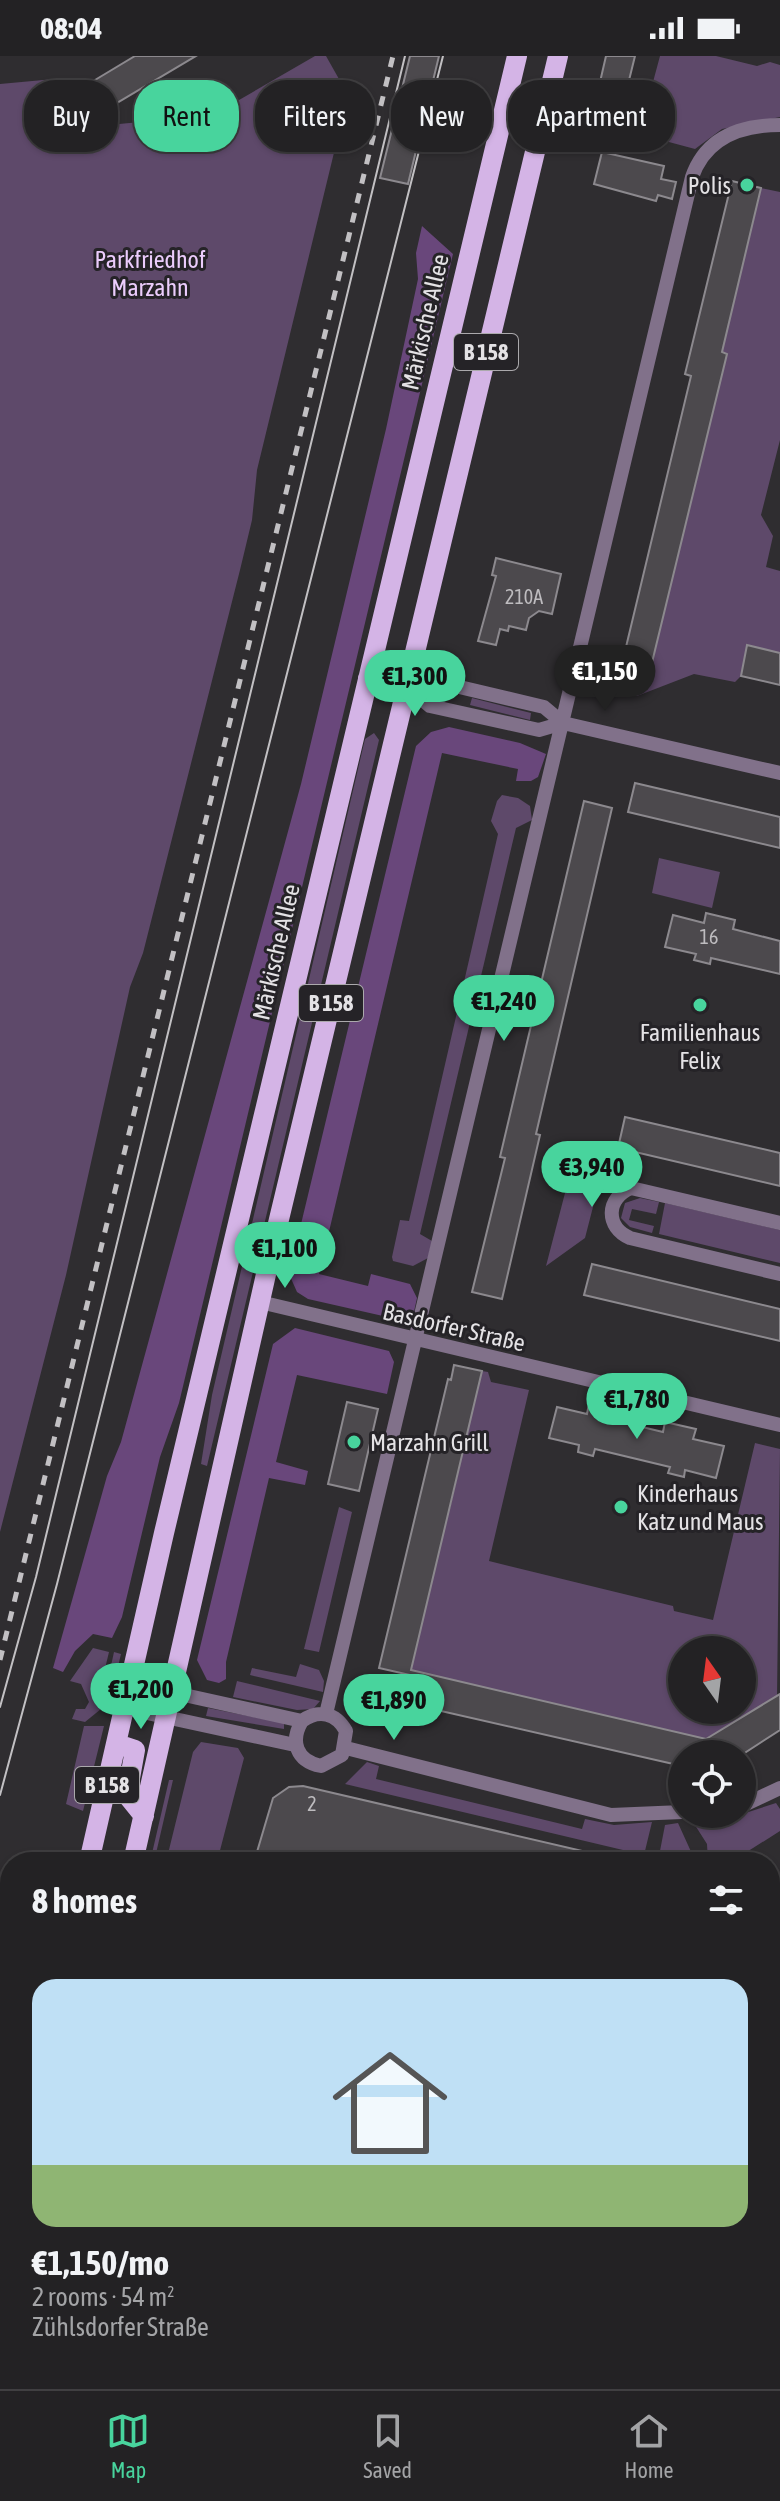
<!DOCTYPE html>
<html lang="en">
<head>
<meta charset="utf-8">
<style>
  :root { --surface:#232224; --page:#2b2a2c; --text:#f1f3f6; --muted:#a3a4a6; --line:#403f41; --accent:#48d49d }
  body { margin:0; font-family:"Asap Condensed",sans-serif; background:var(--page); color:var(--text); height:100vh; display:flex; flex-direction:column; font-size:30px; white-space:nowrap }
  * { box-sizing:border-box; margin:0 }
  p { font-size:26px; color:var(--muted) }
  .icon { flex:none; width:44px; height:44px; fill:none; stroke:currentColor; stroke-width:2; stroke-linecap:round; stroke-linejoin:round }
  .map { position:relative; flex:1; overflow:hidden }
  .sheet { position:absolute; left:0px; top:1796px; width:780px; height:538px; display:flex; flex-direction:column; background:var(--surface); border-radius:32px 32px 0 0; box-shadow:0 2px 6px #0004,0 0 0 2px var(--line) }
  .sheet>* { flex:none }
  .hud { position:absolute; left:24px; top:24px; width:732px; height:72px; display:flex; gap:16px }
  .needle { width:52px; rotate:346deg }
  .controls { position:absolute; left:668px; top:1580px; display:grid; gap:16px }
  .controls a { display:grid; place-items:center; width:88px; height:88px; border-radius:50%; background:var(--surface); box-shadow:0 2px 6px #0004,0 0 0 2px var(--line); font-size:40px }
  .price { position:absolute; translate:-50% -68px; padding:0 18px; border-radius:28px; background:var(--accent); color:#111; font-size:26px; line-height:52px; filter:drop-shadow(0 2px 4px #0008) }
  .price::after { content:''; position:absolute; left:50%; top:48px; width:24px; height:18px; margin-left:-12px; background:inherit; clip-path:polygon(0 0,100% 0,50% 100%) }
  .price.active { background:#222; color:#fff }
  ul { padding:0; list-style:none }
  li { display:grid; align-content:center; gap:16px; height:424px; padding:0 32px }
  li+li { border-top:2px solid var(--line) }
  li span { display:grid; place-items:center; height:248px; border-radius:24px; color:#555 }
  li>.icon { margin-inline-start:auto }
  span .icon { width:144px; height:144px; fill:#fffc; stroke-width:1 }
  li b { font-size:34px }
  h2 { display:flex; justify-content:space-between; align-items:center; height:96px; padding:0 32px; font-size:34px }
  .chip { padding:0 28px; border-radius:32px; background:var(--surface); box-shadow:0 2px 6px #0004,0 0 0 2px var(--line); font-size:28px; line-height:72px }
  .chip.active { background:var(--accent); color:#111 }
  .status { display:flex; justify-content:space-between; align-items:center; height:56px; padding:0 40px; background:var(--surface); direction:ltr }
  .status svg { height:22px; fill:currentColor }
  .tab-bar { display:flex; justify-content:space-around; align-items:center; height:112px; border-top:2px solid var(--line); background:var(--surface); font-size:22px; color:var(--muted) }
  .tab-bar a { display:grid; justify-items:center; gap:4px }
  .tab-bar .active { color:var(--accent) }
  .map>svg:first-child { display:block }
</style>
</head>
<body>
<div class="status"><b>08:04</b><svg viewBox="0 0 49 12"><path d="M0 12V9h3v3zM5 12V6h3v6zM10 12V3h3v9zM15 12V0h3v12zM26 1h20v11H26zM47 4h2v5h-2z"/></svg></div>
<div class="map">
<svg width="780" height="2333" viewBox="0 0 780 2333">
  <rect width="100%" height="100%" fill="#2f2d30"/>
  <!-- green -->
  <path fill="#5e496a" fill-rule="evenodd" d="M315 0H326L348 39 257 414 252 464 240 514 143 897 130 931 66 1219 0 1476V28L54 23 45 71 66 70 67 73 213 59Z
    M660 0H716L757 10 770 6 780 9V61L722 73 695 93 639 78Z
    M761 132 780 136V384L761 459 773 480 766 511 780 515V597L748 589 741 620 735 626 694 618 637 640H601L620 616 648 622 727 298 722 296Z
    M472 642 531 657 530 664 470 649Z
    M374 677 379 684 207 1410 201 1408 212 1339 365 683Z
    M502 739 518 742 530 750 532 764 516 772 420 1178 432 1185 428 1202 413 1210 393 1205 392 1201 400 1164 409 1165 498 778 491 765 497 745Z
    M659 802 720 816 712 852 652 837Z
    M577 1091 602 1116 585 1182 546 1210Z
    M640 1142 659 1146 656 1158 632 1153 629 1164 654 1170 652 1177 630 1171 621 1162 625 1147Z
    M665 1147 780 1174V1207L659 1178Z
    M482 1315 488 1316 491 1326 529 1334 489 1505 673 1550 674 1555 713 1564 755 1387 780 1393 777 1643 706 1685 411 1614 447 1452H450ZM682 1594H742V1654H682Z
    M339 1451 352 1456 319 1596 304 1593Z
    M93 1592 109 1596 97 1646 101 1653 85 1666 72 1663 76 1653H85L89 1646 81 1628 70 1625Z
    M114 1596 121 1598 109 1648 104 1642Z
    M300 1608 319 1614 324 1625 323 1636 250 1619 252 1612 296 1621Z
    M237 1625 320 1645 313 1653 297 1654 233 1641Z
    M208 1652 284 1667V1673L206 1660Z
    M84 1670H104L83 1755 66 1748Z
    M201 1686 238 1692 244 1702 217 1806H166L193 1696Z
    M367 1706 379 1710 376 1723 582 1773 585 1763 614 1769 652 1766 644 1799 345 1728Z
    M169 1724H173L154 1806H150Z
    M776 1747 780 1753V1775L731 1806H708L707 1788 693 1766 733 1761Z
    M678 1767 693 1800V1806L659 1800 665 1769Z
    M780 2246V2333H758C780 2315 770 2281 770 2254Z
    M188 2324H226C215 2333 198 2333 188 2324Z"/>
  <!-- forest -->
  <path fill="#69477b" d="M422 170 453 198 179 1347 160 1401 122 1561 112 1582 93 1578 75 1595 63 1616 53 1612 107 1420 121 1386 301 728 386 373 418 223 416 197Z
    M449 671 520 687 546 698 538 721 531 725H516L518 713 442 697 319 1218 368 1230 371 1218 410 1228 417 1242 413 1260 388 1256 383 1260 308 1243 297 1236 289 1218 416 690 431 676Z
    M295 1272 389 1295 394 1306 387 1338 297 1319 276 1406 308 1415 305 1429 269 1422 226 1606V1623L219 1627 207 1624 197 1604 273 1288Z"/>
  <!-- building -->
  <path fill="#4c494d" stroke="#8c898e" stroke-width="2" d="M135 0H196L110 51 95 24Z
    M410 0H439L408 128 380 122Z
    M606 0H635L611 97 585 91Z
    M602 96 664 110 661 123 676 126 672 143 658 139 656 145 594 128Z
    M732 125 761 132 722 296 727 298 648 623 620 616 691 320 685 318Z
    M496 502 561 518 552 558 539 555 529 562 526 574 509 570 508 575 500 573 496 589 478 585 496 520 492 519Z
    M747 589 780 597V629L741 620Z
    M635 727 780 761V792L628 756Z
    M584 745 612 752 536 1078 540 1079 502 1243 472 1236 505 1102 500 1101Z
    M706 857 735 864 733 873 780 885V918L711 902 710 908 694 904 696 898 665 891 673 859 704 867Z
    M625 1061 780 1097V1130L618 1092Z
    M592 1208 780 1253V1285L584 1239Z
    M454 1309 482 1315 411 1614 706 1683 780 1638V1674L743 1698H682V1710L419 1650 420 1646 405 1642 410 1619 379 1612 448 1323 451 1324Z
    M347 1346 378 1353 359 1435 328 1428Z
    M589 1348 619 1355 617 1365 663 1376 665 1366 696 1373 693 1383 724 1390 716 1422 685 1414 684 1421 668 1417 670 1411 595 1393 593 1400 578 1396 579 1389 549 1382 557 1351 587 1358Z
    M303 1730 604 1800V1806H254L273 1742 289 1731Z"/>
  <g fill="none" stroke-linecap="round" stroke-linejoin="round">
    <!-- pedestrian -->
    <path stroke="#81718a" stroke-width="10" d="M770 1842 780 1835"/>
    <!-- minor -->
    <path stroke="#81718a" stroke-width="14" d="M406 630 430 650 539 674 563 667 780 717
      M406 630 430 624 544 651 563 667
      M780 1167 631 1132C606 1142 605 1171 630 1182L780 1218
      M260 1246 780 1369
      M130 1627 302 1665C319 1653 336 1657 346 1675L342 1699 321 1710C296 1705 290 1685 302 1665
      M124 1652 295 1689
      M326 1658 692 121C706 81 741 69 780 69
      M346 1692 611 1759 682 1756
      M742 1750 780 1732
      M770 2246 780 2239
      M396 2324 434 2333
      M684 2333 690 2330 707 2333
      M743 2333 751 2324"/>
    <!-- primary -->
    <path stroke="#d4b4e6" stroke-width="20" d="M368 622 406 630
      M117 1688 135 1694 127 1739 144 1760
      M89 1806 164 1477 517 0
      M133 1806 269 1205 558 0
      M0 2210 10 2164
      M13 2333 15 2324"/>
    <!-- tram -->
    <path stroke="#c2c0c3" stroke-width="2" d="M0 1651 36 1521 405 0
      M0 1739 57 1528 443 0"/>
    <!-- rail -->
    <path stroke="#c2c0c3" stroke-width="5" stroke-dasharray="10 10" stroke-linecap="butt" d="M0 1604 393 0"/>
  </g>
  <!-- markers -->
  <g fill="#48d49d" stroke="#252327" stroke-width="3">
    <circle cx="747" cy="129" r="8"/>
    <circle cx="700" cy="949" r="8"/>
    <circle cx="354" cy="1386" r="8"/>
    <circle cx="621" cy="1451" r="8"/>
  </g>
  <g text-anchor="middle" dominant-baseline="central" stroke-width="6" stroke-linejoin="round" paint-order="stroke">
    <!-- number labels -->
    <g font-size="20" fill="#bebcbf">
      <text x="524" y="540">210A</text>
      <text x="709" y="880">16</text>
      <text x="312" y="1747">2</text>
    </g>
    <!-- shield labels -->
    <g fill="#252327" stroke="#aba9ac" stroke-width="2">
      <rect x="454" y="278" width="64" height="36" rx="6"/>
      <rect x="299" y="929" width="64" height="36" rx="6"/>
      <rect x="75" y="1711" width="64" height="36" rx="6"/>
    </g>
    <g font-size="22" font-weight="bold" fill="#e4e2e5">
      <text x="486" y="296">B 158</text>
      <text x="331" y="947">B 158</text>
      <text x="107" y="1729">B 158</text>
    </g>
    <!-- poi labels -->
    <g font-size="24" fill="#e4e2e5" stroke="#252327" text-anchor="start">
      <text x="731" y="129" text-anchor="end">Polis</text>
      <text x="700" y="976" text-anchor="middle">Familienhaus<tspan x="700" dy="28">Felix</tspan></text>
      <text x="370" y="1386">Marzahn Grill</text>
      <text x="637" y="1437">Kinderhaus<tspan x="637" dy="28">Katz und Maus</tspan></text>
    </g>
    <!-- park labels -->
    <g font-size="24" fill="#ebccfc" stroke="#252327">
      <text x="150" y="203">Parkfriedhof<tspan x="150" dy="28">Marzahn</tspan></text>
    </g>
    <!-- street labels -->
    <g font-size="24" fill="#e4e2e5" stroke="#252327">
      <text transform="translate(425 266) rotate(-77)">Märkische Allee</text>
      <text transform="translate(276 896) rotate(-77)">Märkische Allee</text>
      <text transform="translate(454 1271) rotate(13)">Basdorfer Straße</text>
    </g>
  </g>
</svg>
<div class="controls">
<a><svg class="needle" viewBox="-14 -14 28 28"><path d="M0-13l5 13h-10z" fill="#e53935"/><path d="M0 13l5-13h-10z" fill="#a3a4a6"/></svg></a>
<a><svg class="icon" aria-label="locate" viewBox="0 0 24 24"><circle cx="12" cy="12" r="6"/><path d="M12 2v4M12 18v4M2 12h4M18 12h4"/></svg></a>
</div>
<b class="price active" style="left:605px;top:657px">€1,150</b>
<b class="price" style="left:415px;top:662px">€1,300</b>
<b class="price" style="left:504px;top:987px">€1,240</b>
<b class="price" style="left:592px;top:1153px">€3,940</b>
<b class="price" style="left:285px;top:1234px">€1,100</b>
<b class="price" style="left:637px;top:1385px">€1,780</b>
<b class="price" style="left:141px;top:1675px">€1,200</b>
<b class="price" style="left:394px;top:1686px">€1,890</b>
<div class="hud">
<a class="chip">Buy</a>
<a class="chip active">Rent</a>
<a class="chip">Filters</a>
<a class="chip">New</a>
<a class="chip">Apartment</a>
</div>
<section class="sheet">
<h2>8 homes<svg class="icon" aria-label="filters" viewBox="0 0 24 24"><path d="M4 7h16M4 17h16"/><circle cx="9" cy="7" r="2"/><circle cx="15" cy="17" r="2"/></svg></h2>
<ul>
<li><span style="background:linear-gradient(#bfe0f5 75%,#8fb573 0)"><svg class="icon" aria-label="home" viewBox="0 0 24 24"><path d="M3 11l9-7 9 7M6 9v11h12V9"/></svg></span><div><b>€1,150/mo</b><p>2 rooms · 54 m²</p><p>Zühlsdorfer Straße</p></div></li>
</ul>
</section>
</div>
<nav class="tab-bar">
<a class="active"><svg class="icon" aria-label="map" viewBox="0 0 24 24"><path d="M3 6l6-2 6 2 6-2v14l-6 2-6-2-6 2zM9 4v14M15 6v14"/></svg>Map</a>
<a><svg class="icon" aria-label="saved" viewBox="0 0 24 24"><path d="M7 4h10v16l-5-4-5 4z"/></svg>Saved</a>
<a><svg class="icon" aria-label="home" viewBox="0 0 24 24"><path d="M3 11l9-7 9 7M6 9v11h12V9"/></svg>Home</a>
</nav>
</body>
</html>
